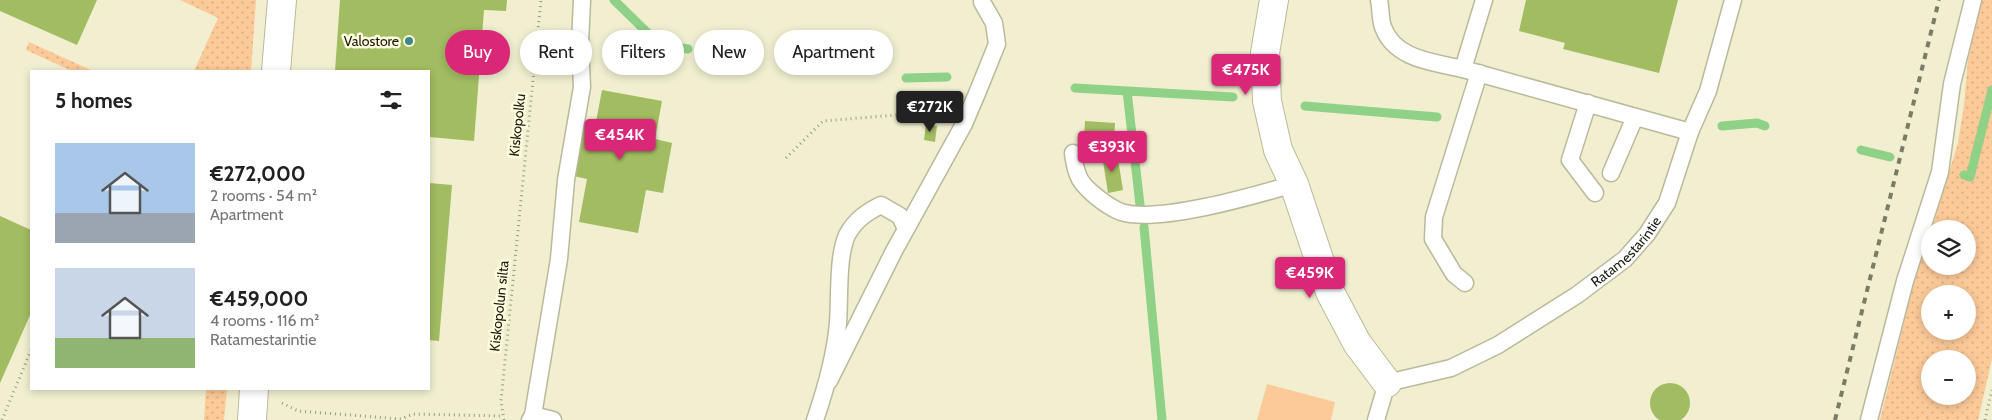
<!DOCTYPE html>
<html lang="en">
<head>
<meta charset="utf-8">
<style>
  :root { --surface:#fff; --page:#f2f2f2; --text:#222; --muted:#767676; --accent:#db2777 }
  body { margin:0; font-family:Cabin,sans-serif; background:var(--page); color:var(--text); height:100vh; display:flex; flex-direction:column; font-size:19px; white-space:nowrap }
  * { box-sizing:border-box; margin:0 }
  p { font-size:16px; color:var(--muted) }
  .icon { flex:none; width:28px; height:28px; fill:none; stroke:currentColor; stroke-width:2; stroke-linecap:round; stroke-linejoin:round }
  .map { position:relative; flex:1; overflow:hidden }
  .sheet { position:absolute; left:30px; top:70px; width:400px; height:320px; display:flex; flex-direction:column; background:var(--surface); border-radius:0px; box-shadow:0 2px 8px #0003 }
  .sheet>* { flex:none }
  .hud { position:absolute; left:445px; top:30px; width:475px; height:45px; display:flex; gap:10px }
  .fabs { position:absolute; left:1921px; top:220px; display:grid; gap:10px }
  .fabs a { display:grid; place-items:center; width:55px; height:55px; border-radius:50%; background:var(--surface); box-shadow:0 2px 8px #0003; font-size:25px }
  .price { position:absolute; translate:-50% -42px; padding:0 11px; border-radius:5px; background:var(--accent); color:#fff; font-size:16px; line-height:32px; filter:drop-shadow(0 1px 2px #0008) }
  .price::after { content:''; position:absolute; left:50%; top:30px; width:15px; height:11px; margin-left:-8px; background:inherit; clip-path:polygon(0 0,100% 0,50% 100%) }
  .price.active { background:#222; color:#fff }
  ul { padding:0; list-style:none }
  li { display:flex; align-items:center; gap:15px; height:125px; padding:0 25px }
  li span { display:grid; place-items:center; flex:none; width:140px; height:100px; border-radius:0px; color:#555 }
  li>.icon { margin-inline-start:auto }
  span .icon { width:60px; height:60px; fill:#fffc; stroke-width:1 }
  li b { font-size:21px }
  h2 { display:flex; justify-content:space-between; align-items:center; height:60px; padding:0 25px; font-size:21px }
  .tag { padding:0 18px; border-radius:22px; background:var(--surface); box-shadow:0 2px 8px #0003; font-size:18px; line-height:45px }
  .tag.active { background:var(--accent); color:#fff }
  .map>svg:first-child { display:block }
</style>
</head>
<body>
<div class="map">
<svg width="1992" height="420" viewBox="0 0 1992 420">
  <defs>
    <pattern id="green-dots" width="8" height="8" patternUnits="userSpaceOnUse" patternTransform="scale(1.25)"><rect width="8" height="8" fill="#fcc998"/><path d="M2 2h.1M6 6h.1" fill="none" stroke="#d7ac82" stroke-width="1.8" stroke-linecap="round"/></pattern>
  </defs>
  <rect width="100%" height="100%" fill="#f1efd0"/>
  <!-- green -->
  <path fill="url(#green-dots)" fill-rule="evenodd" d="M180 0H256L251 71H194L218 18Z
    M1982 0H1992V359L1978 420H1880L1919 262 1930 233V266H1968V229H1932L1958 143 1964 105 1968 60ZM1930 294H1968V331H1930ZM1930 359H1968V396H1930Z
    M29 42 93 71H72L26 50Z
    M206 389H227L224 420H204Z"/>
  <!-- pitch -->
  <path fill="#fcc998" d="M1267 384 1335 402 1331 420H1257Z"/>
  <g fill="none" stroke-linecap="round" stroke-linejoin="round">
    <!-- stream -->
    <path stroke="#8ed187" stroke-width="9" d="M614 0 659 44 688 49
      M906 78 947 77
      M1075 88 1233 97
      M1127 91 1140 205
      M1305 106 1437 117
      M1722 126 1757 123 1765 126
      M1861 150 1890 157
      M1964 175 1970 177 1992 90
      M1144 227 1162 420"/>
  </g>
  <!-- building -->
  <path fill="#a1bc61" d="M0 0H97L77 45 0 11Z
    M340 0H507L506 11 484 10 474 141 429 137V71H335Z
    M1526 0H1678L1659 73 1563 49 1565 43 1519 31Z
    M602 90 662 101 655 139 672 143 663 193 646 190 638 233 579 222 587 179 569 175 579 124 595 127Z
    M1085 121 1115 123 1114 139 1084 137Z
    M926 124 937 126 935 142 924 140Z
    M1117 153 1123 190 1108 193 1102 155Z
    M429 183 452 185 439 341 429 340Z
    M0 216 31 230V313L0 383Z
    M1650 403a20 20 0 1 1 40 0a20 20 0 1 1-40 0Z"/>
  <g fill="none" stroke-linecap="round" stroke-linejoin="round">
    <!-- lane casing -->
    <g stroke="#bbb99b" stroke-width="19">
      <g id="lane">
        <path d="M1379 0C1381 9 1380 19 1383 27 1395 60 1434 62 1463 69"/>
        <path d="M1484 0 1463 69 1690 132"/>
        <path d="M1588 103 1570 160 1595 193"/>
        <path d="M1073 153C1074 160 1075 168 1078 175 1082 188 1108 207 1121 212 1158 224 1256 195 1294 184"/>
        <path d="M1611 173 1635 117"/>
        <path d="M1465 283 1454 274 1433 239 1434 217 1479 73"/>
        <path d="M829 381 894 251 964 124 978 91 997 44 994 23 982 2"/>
        <path d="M533 415 553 420"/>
        <path d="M530 420 533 415 559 259 566 180 582 87 580 43 582 0"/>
        <path d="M815 420C826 388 835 357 838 323 840 298 837 258 847 235 855 220 867 212 881 205L900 216 906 229"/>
        <path id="s1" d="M1376 420 1387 383 1451 368 1498 345 1577 295 1625 259 1647 234 1667 203 1690 132 1708 91 1733 0"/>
        <path d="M1869 420 1905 281 1940 172 1952 84 1973 0"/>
      </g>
    </g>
    <!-- street casing -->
    <g stroke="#bbb99b" stroke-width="30">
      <path id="street" d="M1274 0 1265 53 1267 101 1278 150 1294 184 1330 292 1357 343 1387 383"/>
    </g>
    <!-- secondary casing -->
    <g stroke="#bbb99b" stroke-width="30">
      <path id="secondary" d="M276 71 282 0
        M252 420 254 389"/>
    </g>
    <!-- path -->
    <path stroke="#9c9b83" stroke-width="3" stroke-dasharray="1 4" stroke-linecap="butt" d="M786 158 823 121 921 113 942 117
      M282 403 298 411 401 419 413 414 502 416
      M2 420 31 350
      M504 420 501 401 541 0
      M1985 420 1992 390"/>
    <!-- lane -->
    <use href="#lane" stroke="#fff" stroke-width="16"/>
    <!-- street -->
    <use href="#street" stroke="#fff" stroke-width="28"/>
    <!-- secondary -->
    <use href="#secondary" stroke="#fff" stroke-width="28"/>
    <!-- rail -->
    <path stroke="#7d7b67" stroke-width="4" stroke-dasharray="6 6" stroke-linecap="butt" d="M1835 420 1939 0"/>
  </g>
  <!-- markers -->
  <circle fill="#3f878b" stroke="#fefcdd" stroke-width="2" cx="409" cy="41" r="5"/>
  <g text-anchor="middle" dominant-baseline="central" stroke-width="5" stroke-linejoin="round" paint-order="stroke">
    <!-- poi labels -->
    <g font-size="14" fill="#1a190e" stroke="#fefcdd" text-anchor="end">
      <text x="399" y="41">Valostore</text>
    </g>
    <!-- street labels -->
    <g font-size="14" fill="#1a190e" stroke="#fefcdd">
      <text transform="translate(517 125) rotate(-84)">Kiskopolku</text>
      <text stroke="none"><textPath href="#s1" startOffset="316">Ratamestarintie</textPath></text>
      <text transform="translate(499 306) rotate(-84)">Kiskopolun silta</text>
    </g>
  </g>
</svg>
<div class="fabs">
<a><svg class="icon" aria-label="layers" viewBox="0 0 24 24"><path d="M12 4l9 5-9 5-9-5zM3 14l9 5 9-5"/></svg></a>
<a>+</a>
<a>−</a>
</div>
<b class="price" style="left:1246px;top:96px">€475K</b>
<b class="price active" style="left:930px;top:133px">€272K</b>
<b class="price" style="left:620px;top:161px">€454K</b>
<b class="price" style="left:1112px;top:173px">€393K</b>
<b class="price" style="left:1310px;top:299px">€459K</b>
<div class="hud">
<a class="tag active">Buy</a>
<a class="tag">Rent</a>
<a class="tag">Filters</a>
<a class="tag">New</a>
<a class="tag">Apartment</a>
</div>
<section class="sheet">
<h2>5 homes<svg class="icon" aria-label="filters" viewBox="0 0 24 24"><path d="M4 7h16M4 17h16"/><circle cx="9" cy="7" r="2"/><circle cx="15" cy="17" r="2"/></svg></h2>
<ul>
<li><span style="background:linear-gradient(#a9c7e8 70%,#9aa5b1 0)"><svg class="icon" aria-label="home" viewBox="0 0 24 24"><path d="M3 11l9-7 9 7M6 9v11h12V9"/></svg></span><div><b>€272,000</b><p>2 rooms · 54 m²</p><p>Apartment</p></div></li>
<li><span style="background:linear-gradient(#c9d6e8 70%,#8fb573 0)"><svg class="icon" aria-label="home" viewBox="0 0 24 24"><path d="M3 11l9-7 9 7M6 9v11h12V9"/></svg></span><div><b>€459,000</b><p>4 rooms · 116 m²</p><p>Ratamestarintie</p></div></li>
</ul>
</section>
</div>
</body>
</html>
